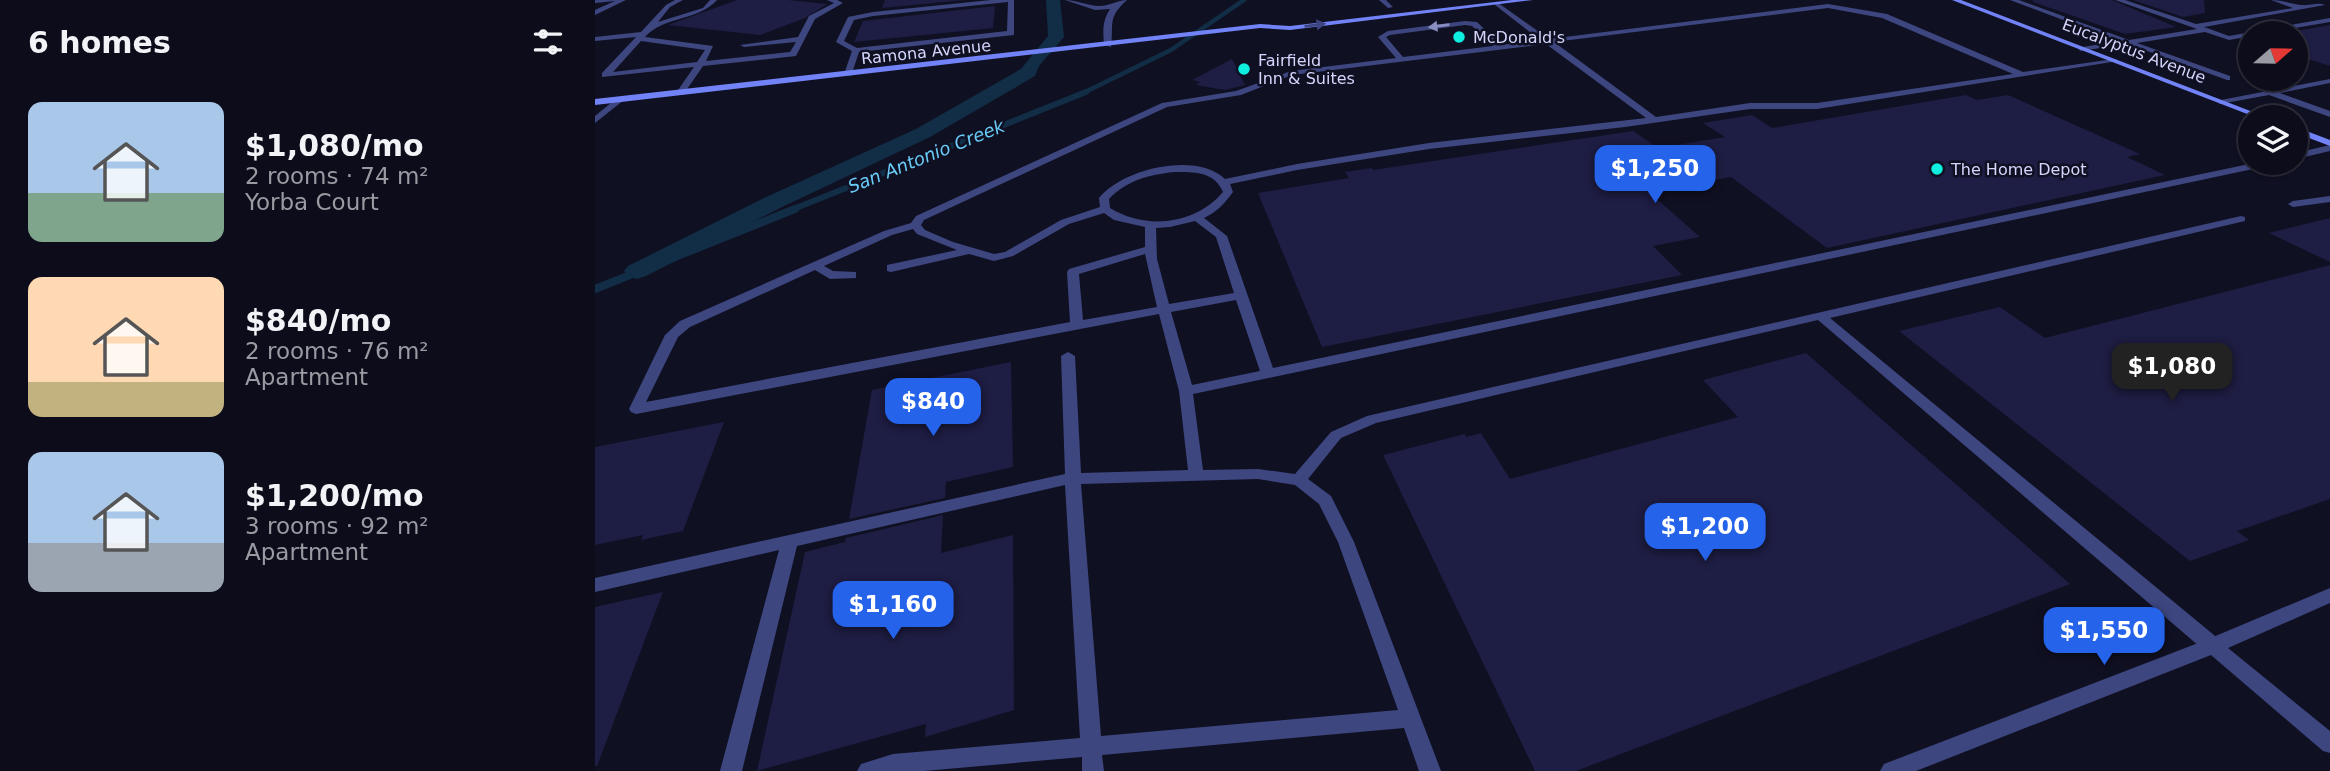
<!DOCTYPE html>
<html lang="en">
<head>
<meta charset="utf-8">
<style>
  :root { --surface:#0c0c1a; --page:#1a1a27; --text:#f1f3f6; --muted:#9a9ba2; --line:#2c2c39; --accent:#2563eb }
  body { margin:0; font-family:"DejaVu Sans",sans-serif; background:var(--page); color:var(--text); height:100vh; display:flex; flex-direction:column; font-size:26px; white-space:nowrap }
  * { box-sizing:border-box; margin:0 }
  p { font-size:23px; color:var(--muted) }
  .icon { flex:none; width:38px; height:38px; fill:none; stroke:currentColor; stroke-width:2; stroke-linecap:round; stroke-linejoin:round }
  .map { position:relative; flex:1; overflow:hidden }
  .panel { display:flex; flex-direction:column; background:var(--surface); width:595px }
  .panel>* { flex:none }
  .needle { width:46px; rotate:70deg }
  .tools { position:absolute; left:1643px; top:21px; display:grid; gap:14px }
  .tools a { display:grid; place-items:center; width:70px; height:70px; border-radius:50%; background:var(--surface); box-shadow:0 2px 5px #0004,0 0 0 2px var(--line); font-size:35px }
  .price { position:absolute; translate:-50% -60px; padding:0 16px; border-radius:14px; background:var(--accent); color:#fff; font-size:23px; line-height:46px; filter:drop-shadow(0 2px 4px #0008) }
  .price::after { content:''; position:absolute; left:50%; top:42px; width:21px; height:16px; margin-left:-10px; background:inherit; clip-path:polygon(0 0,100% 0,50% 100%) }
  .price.on { background:#222; color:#fff }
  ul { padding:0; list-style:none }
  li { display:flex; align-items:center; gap:21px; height:175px; padding:0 28px }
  li span { display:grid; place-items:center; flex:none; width:196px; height:140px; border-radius:14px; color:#555 }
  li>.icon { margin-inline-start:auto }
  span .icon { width:84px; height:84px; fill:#fffc; stroke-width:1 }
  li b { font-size:30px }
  h2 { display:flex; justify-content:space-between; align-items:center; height:84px; padding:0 28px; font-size:30px }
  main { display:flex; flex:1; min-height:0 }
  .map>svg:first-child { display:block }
</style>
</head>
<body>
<main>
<section class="panel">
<h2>6 homes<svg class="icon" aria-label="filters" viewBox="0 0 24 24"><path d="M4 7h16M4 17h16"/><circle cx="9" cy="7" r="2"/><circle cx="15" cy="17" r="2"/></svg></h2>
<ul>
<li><span style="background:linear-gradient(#a9c7e8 65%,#7fa58c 0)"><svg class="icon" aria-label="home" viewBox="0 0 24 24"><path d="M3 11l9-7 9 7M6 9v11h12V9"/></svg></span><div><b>$1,080/mo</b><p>2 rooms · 74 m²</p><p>Yorba Court</p></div></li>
<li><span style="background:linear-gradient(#ffd9b3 75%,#c2b280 0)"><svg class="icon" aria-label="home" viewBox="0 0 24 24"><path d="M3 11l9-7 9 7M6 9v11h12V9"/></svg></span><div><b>$840/mo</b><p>2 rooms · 76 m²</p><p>Apartment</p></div></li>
<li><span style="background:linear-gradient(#a9c7e8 65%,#9aa5b1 0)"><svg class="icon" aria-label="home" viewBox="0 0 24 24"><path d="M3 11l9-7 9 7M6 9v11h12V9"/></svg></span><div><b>$1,200/mo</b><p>3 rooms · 92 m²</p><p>Apartment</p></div></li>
</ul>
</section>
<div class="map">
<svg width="1735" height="771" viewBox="0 0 1735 771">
  <rect width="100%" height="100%" fill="#101023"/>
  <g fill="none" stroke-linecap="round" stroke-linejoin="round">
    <!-- stream-far2 -->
    <path stroke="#112e46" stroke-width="4.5" d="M486 94 576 50 649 0"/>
    <!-- stream-far1 -->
    <path stroke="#112e46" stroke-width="6" d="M196 210 491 92"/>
    <!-- stream -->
    <path stroke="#112e46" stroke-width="8" d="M0 289 200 209"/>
    <!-- canal -->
    <path fill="#112e46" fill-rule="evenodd" d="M451 0H465L469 37 444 66 440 76 335 137 185 208 51 276 42 279 33 276 29 271 33 266 169 198 321 129 426 69 453 36Z"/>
  </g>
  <!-- building -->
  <path fill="#1e1d43" d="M142 0H193L232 4 210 18 165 35 73 25Z
    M290 0H370L287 8Z
    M1438 0H1517L1581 27 1530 34 1438 2Z
    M1538 0H1609L1610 13 1588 17Z
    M400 6 398 28 259 42 268 21Z
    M1735 25V66L1701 55V31Z
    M637 59 650 85 630 90 601 85 605 82 597 80Z
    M1371 95 1382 100 1413 95 1545 154 1532 157 1570 175 1232 248 1136 177 1054 192 1105 237 1058 246 1087 275 727 347 663 193 754 178 750 172 777 168 778 170 1038 131 1063 148 1130 137 1108 123 1157 115 1177 128Z
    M1735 218V262L1674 233Z
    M1735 265V499L1642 531 1654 540 1595 561 1304 331 1405 307 1450 338Z
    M1211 353 1475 584 981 771H940L788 455 870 434 871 437 886 433 915 479 1143 417 1108 380Z
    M416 362 418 467 351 482 350 498 254 519 277 390Z
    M129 422 88 531 46 540 48 535 0 545V447Z
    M348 515 346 553 418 535 419 710 330 737 331 724 162 771 210 552 250 542 251 538Z
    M68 592 2 766H0V607Z"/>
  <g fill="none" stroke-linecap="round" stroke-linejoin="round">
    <!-- lane -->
    <path fill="#3d467f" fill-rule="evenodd" d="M0 0H30L0 3Z
      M80 0H88L75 7 63 22 108 8 115 0H122C103 21 69 16 50 37L118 46 111 61 195 52 201 42 149 47 145 45 203 37 214 16 239 3 232 0H242L248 3 220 19 201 56 108 66 88 95 81 93 99 67 7 77V73L41 37 0 41V37L46 32 71 5ZM46 41 110 50 102 62 18 72Z
      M396 0H419V35L264 52 256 76 249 74 257 51 241 42 253 17 278 12ZM413 2 412 31 262 48 249 41 259 20 278 16Z
      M470 0C482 0 493 6 504 6 516 6 522 0 532 0 512 18 519 23 516 47L509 45C508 32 507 21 515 9L500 10Z
      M784 0H791L798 7 793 8Z
      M1415 0H1424L1534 40 1602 29 1520 0H1530L1601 24 1698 8 1676 0C1687 0 1696 4 1706 5 1715 6 1723 2 1730 5L1609 27 1634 36 1735 18V22L1671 33H1656V36L1634 40 1610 32 1542 43 1635 76V80H1632L1533 44 1485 51 1484 49 1488 47 1524 41Z
      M902 2 954 39 1233 4 1292 14 1428 72 1519 59 1523 61 1222 109H1155L1030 127 834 149 702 170 635 184 638 192C630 203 622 212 609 218L632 236 678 368 1659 163H1677L1672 166 598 394 608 470 663 469 700 474 736 432 772 416 1646 216 1650 217V221L1235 318 1625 640 1627 646 1625 652 1618 654 1611 652 1223 320 781 423 746 438 713 479 736 496 759 542 846 771H824L809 728 507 755 509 771H487V757L329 771H262L266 764 298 754 485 738 470 485 202 546 147 771H125L184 550 0 592V578L470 474 466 356 473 352 480 356 486 473 593 470 584 391 564 314 41 414 36 412 34 409 70 335 85 321 289 231 316 223 321 216 567 103 641 91 696 71 801 58 783 37 793 31 870 21 882 22 906 45 945 40 900 5ZM1233 8 1287 18 1418 74 1222 103H1155L1061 117 959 42ZM870 25 877 26 898 46 808 57 791 37 795 35ZM951 44 1051 118 834 143 702 164 630 179C601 151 527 169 504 198L505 207 466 220 410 252 399 254 358 242 330 230 326 225 329 220 572 107 646 95 697 75ZM579 172C599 172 619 171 628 192 600 225 551 230 515 208L514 199C532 180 554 175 579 172ZM509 213 519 220 550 227V247L474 269 472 272 475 322 51 402 83 337 95 327 220 270 235 279 261 278V272L238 271 229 266 297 235 318 229 322 234 362 250 292 265V271L296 272 374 254 399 261 418 256 474 224ZM600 221 621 237 639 293 574 304 562 259 561 228 575 227ZM550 254 562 307 488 320 484 274ZM641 300 665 371 597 385 576 312ZM663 479 700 485 724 504 743 542 803 710 506 736 486 484Z
      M1735 79V83L1685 93 1735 111V117L1674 95 1625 104 1621 101Z
      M22 98 29 100 0 123V116Z
      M1735 145V151L1701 159V153Z
      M1735 196V202L1698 207 1693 204 1698 201Z"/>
    <!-- street -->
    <path fill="#3d467f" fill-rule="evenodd" d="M22 0H31L0 15V10Z
      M1735 588V603L1633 648 1735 731V753L1728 751 1616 655 1321 771H1285L1289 764 1611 640Z"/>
    <!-- secondary -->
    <path fill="#7183f7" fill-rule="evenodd" d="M917 0H938L695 30 665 28 0 105V99L665 24 695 26Z
      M1357 0H1366L1671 117H1660Z
      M1701 127 1735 140V146L1701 133Z"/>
  </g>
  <!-- one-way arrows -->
  <defs><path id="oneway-solid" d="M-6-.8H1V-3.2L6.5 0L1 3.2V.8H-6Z" transform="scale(1.75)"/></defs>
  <use fill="#3c4482" href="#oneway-solid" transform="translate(720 25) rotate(-7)"/>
  <use fill="#888ebe" href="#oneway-solid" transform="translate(844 26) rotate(173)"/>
  <!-- markers -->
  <g fill="#0eefe0" stroke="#101023" stroke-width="2.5">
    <circle cx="864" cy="37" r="7"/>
    <circle cx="649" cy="69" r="7"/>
    <circle cx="1342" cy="169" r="7"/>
  </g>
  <g text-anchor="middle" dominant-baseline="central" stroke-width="5" stroke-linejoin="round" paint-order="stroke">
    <!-- far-poi labels -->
    <g font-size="16" fill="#d4d6fc" stroke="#101023" text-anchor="start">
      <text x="878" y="37">McDonald's</text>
      <text x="663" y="60">Fairfield<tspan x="663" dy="18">Inn &amp; Suites</tspan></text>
      <text x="1356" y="169">The Home Depot</text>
    </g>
    <!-- far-street labels -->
    <g font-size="16" fill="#d4d6fc" stroke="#101023">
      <text transform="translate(1539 51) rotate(21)">Eucalyptus Avenue</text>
      <text transform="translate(331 52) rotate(-6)">Ramona Avenue</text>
    </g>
    <!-- far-water labels -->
    <g font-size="18" font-style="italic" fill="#68ccf6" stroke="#101023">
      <text transform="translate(331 156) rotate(-22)">San Antonio Creek</text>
    </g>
  </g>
</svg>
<div class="tools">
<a><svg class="needle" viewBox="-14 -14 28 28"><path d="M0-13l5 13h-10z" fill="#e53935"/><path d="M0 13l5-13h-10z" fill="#9a9ba2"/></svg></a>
<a><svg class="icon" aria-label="layers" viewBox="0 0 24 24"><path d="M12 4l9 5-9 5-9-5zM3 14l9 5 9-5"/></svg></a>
</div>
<b class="price" style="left:1060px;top:205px">$1,250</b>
<b class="price on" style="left:1577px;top:403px">$1,080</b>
<b class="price" style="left:338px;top:438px">$840</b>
<b class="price" style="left:1110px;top:563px">$1,200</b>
<b class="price" style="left:298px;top:641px">$1,160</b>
<b class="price" style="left:1509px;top:667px">$1,550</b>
</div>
</main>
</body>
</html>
